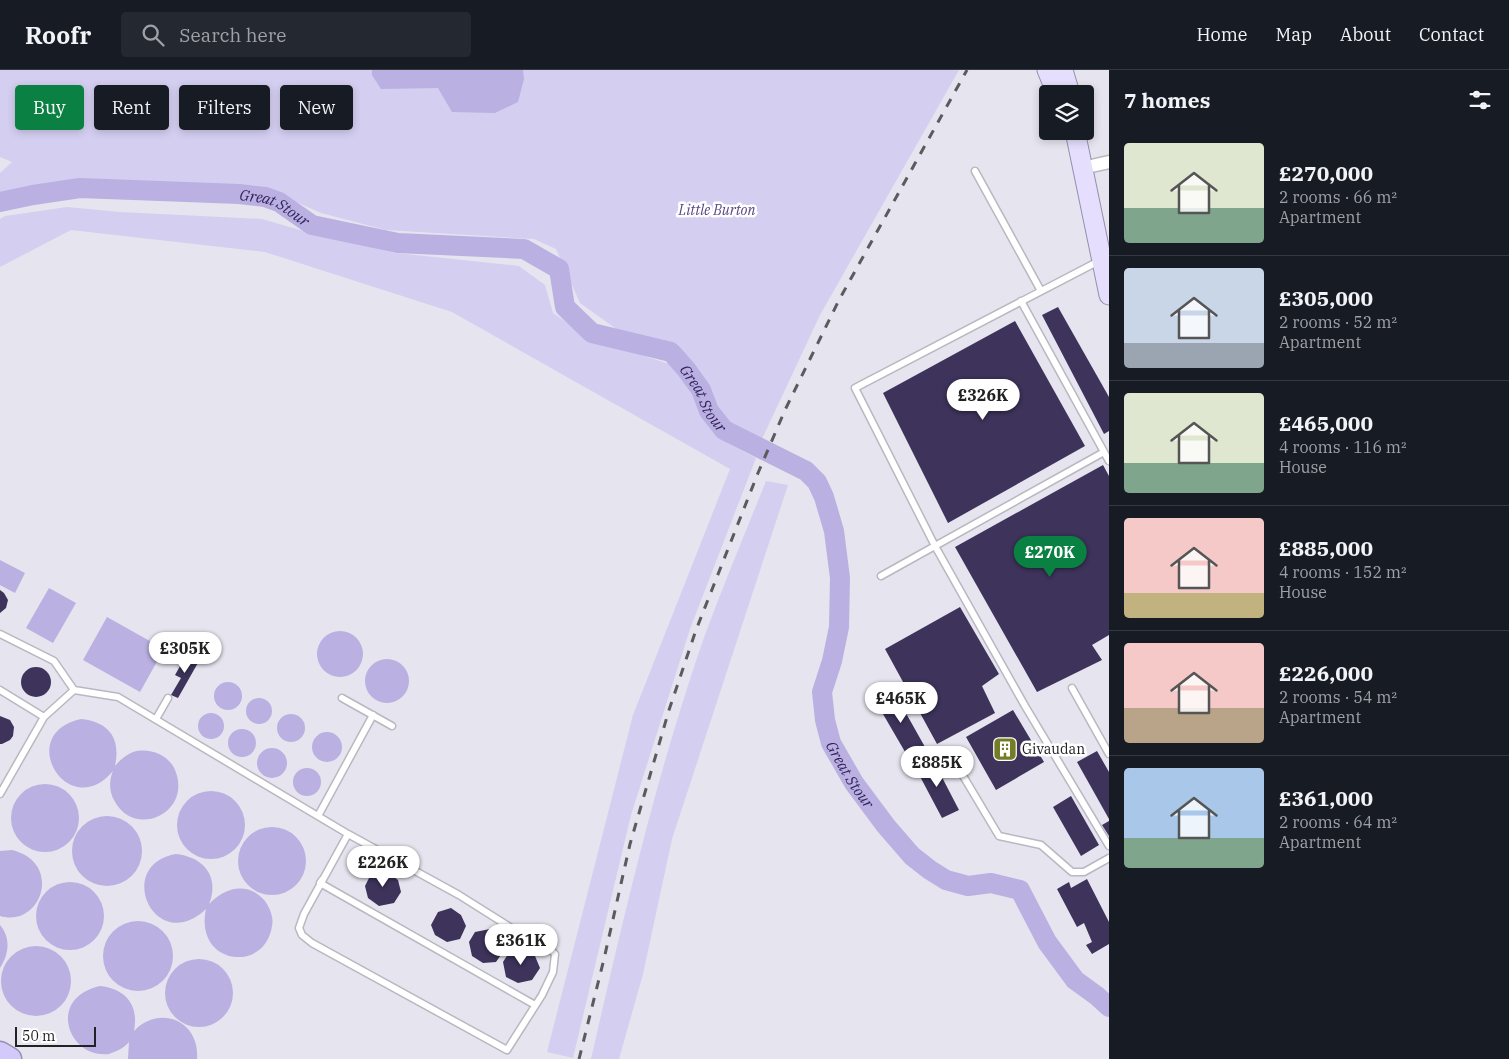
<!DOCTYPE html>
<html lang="en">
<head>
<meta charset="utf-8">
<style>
  :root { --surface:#171b24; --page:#242831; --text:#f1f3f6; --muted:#9ea1a6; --line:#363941; --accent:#0b8043 }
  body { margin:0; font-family:"IBM Plex Serif",serif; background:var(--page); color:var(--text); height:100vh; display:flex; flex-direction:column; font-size:19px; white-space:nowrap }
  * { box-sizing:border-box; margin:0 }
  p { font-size:16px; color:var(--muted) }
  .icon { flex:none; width:28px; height:28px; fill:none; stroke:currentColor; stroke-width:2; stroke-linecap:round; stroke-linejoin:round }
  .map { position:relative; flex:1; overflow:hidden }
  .drawer { display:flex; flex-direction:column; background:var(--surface); width:400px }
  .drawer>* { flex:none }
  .top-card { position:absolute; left:15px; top:15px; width:475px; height:45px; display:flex; gap:10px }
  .controls { position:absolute; left:1039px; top:15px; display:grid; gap:10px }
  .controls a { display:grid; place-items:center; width:55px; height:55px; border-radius:5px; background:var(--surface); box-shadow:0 2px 8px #0003; font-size:25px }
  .scale { position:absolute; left:15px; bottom:12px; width:81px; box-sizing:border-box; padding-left:5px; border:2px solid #222225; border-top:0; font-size:14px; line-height:18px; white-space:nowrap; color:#222225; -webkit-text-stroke:4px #fff; paint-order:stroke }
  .price { position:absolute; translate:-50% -42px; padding:0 11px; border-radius:18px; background:#fff; color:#222; font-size:16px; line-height:32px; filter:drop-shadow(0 1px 2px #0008) }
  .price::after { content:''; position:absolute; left:50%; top:30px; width:15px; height:11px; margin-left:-8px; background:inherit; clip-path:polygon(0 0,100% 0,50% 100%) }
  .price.active { background:var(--accent); color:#fff }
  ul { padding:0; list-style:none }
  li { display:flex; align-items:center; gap:15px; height:125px; padding:0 15px }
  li+li { border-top:1px solid var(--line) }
  li span { display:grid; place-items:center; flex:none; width:140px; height:100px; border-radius:5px; color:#555 }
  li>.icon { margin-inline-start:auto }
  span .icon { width:60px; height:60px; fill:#fffc; stroke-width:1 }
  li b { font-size:21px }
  h2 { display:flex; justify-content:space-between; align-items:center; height:60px; padding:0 15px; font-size:21px }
  .tag { padding:0 18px; border-radius:5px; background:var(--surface); box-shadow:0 2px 8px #0003; font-size:18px; line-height:45px }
  .tag.active { background:var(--accent); color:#fff }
  header { display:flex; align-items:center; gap:30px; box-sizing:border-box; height:70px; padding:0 25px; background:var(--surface); border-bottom:1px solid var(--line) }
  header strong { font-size:24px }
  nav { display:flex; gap:28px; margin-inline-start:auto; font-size:18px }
  .search { width:350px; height:45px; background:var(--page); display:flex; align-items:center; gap:12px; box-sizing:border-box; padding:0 18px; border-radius:5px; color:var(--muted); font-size:19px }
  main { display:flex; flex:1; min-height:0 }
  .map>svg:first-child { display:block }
</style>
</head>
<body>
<header>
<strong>Roofr</strong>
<div class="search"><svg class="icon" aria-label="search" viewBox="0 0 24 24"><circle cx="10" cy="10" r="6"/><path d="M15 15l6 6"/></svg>Search here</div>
<nav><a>Home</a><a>Map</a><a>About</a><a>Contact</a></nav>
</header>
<main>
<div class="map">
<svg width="1109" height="989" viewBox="0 0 1109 989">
  <rect width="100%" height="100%" fill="#e6e4ee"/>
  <!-- green -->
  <path fill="#d4cef1" d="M0 0H959L820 245 762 369 731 356 710 326 678 274 622 263 580 233 556 179 534 169 386 160 321 143 274 122 222 118 72 112 0 129V103L12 92 0 87Z
    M67 137 120 142 262 149 310 163 396 183 519 196 545 215 553 243 592 269 672 295 722 370 756 388 690 559 631 745 573 988 547 982 633 645 730 399 452 242 265 182 71 160 0 197V149L5 146Z
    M766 411 788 415 672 769 643 904 619 989H591C624 845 657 701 706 562 725 511 746 461 766 411Z"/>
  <!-- water -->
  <path fill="#bab0e1" d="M372 0H523L524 9 518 32 495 43 452 42 438 18 381 19 372 5Z
    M0 490 25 503 15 523 0 515Z
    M49 518 76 533 53 573 26 558Z
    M107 547 164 579 140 622 83 590Z
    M317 584a23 23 0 1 1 46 0a23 23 0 1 1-46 0Z
    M365 611a22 22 0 1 1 44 0a22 22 0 1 1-44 0Z
    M214 626a14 14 0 1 1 28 0a14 14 0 1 1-28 0Z
    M246 641a13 13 0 1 1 26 0a13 13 0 1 1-26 0Z
    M198 656a13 13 0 1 1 26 0a13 13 0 1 1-26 0Z
    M277 658a14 14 0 1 1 28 0a14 14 0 1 1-28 0Z
    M81 649C109 652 121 668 115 696 120 690 126 685 133 682 149 677 169 685 175 700 193 743 134 770 114 730 109 721 109 710 113 701 69 754 13 664 81 649Z
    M228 673a14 14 0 1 1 28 0a14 14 0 1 1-28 0Z
    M312 677a15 15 0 1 1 30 0a15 15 0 1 1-30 0Z
    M257 693a15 15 0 1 1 30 0a15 15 0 1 1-30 0Z
    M293 712a14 14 0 1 1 28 0a14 14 0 1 1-28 0Z
    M11 748a34 34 0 1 1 68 0a34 34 0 1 1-68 0Z
    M177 755a34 34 0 1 1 68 0a34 34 0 1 1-68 0Z
    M72 781a35 35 0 1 1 70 0a35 35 0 1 1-70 0Z
    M238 791a34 34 0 1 1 68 0a34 34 0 1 1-68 0Z
    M12 780C64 793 41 858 0 846V781Z
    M176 784C204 787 220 807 209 834 225 817 248 811 265 831 270 838 274 848 272 856 265 904 194 895 206 839 155 887 113 795 176 784Z
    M36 846a34 34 0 1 1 68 0a34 34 0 1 1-68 0Z
    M103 886a35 35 0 1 1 70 0a35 35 0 1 1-70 0Z
    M0 855C11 868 9 884 0 898Z
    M1 911a35 35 0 1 1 70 0a35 35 0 1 1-70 0Z
    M165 923a34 34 0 1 1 68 0a34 34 0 1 1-68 0Z
    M100 916C126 919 139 935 134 961 160 934 200 951 197 989H128L129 972C124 978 117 981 109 984 68 989 46 928 100 916Z"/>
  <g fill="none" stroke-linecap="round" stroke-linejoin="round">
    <!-- river -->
    <path stroke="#bab0e1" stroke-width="20" id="s1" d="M0 132 33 125 80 118 239 124 265 127 279 132 312 155 398 173 524 179 559 199 565 237 592 263 671 282 686 299 701 320 709 341 724 360 806 401 817 412 824 427 834 461 840 508 839 557 832 591 822 622 825 650 831 673 854 713 886 756 912 786 930 800 946 810 968 816 991 813 1020 820 1047 872 1075 910 1097 926 1109 937"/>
  </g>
  <!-- building -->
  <path fill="#3d335b" d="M1058 237 1109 327V361L1104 364 1042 245Z
    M1015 251 1085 376 948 453 883 323Z
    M1103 395 1109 406V565L1092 575 1102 590 1037 622 955 477Z
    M0 520 4 523 8 530 6 538 0 543Z
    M960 537 999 604 982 616 995 643 937 674 885 579Z
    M187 584 199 591 178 628 171 625 181 608 175 605Z
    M21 612a15 15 0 1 1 30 0a15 15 0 1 1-30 0Z
    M894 622 925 677 908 687 876 632Z
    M1013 640 1044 692 996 720 966 667Z
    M0 646 10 650 14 657 13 666 10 670 2 674H0Z
    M1097 681 1109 702V749L1077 692Z
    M932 688 959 740 942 748 915 697Z
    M1071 726 1099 775 1081 786 1053 737Z
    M1109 751V766L1102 755Z
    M385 800 398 810 401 822 394 833 379 836 368 828 365 816 371 804Z
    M1087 809 1109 852V874L1092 884 1086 875 1092 872 1084 853 1077 857 1057 819 1069 812 1071 818Z
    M451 838 461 845 466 856 460 869 447 872 435 865 431 855 438 842Z
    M490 859 500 865 505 879 496 892 483 893 472 886 469 872 475 862Z
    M523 878 535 886 540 898 532 910 518 913 506 907 503 892 510 881Z"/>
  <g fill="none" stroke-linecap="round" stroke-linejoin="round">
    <!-- service casing -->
    <g stroke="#b9b7c0" stroke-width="9">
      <path id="service" d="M975 101 1041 221
        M1099 191 855 318 935 476 1025 636 1109 776
        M1021 231 1109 391
        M881 506 1104 382
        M0 564 54 591 74 620
        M1072 618 1109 684
        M0 620 44 647
        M342 628 392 656
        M156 649 168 628
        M950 684 999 766 1041 775 1072 802H1084L1109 788
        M0 724 44 647 74 620 118 627 348 764 459 825 513 859 549 878 555 884 553 902 542 925 507 980 312 873 302 865 299 858 304 844 348 764
        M318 746 373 645
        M322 810 320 813 535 935"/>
    </g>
    <!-- minor casing -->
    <g stroke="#b9b7c0" stroke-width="15">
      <path id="minor" d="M1082 98 1109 92"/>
    </g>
    <!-- primary casing -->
    <g stroke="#958fb0" stroke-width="21">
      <path id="primary" d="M1047 0 1057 24
        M1063 0 1070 24
        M1075 61 1109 225"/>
    </g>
    <!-- motorway casing -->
    <g stroke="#958fb0" stroke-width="25">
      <path id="motorway" d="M0 983 10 989"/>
    </g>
    <!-- service -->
    <use href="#service" stroke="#fff" stroke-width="6"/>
    <!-- minor -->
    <use href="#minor" stroke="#fff" stroke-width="12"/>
    <!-- primary -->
    <use href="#primary" stroke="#e5dffd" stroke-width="19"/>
    <!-- motorway -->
    <use href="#motorway" stroke="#d3c9fb" stroke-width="22"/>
    <!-- rail -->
    <path stroke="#5a5a5f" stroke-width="3" stroke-dasharray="9 9" stroke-linecap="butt" d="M579 989 604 889 630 774 669 640 696 560 758 403 785 340 839 230 967 0"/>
  </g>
  <!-- icons -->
  <defs>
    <g id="building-square" transform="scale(1.25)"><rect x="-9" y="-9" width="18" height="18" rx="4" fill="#757c26" stroke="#fff"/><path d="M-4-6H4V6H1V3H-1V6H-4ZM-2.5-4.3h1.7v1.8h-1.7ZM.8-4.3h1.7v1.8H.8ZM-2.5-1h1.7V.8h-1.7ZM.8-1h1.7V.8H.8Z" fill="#fff"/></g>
  </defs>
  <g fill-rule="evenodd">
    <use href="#building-square" x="1005" y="679"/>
  </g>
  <g text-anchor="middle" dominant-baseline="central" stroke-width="5" stroke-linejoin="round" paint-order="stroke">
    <!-- park labels -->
    <g font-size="14" font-style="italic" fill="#574784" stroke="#fff">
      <text x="717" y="140">Little Burton</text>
    </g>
    <!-- poi labels -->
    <g font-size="14" fill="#222225" stroke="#fff" text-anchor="start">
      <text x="1022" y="679">Givaudan</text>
    </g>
    <!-- water labels -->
    <g font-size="15" font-style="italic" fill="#301e58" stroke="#fff">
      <text stroke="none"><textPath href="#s1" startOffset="279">Great Stour</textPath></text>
      <text stroke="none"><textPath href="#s1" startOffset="790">Great Stour</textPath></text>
      <text stroke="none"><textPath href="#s1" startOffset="1240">Great Stour</textPath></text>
    </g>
  </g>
</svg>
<div class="controls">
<a><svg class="icon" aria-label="layers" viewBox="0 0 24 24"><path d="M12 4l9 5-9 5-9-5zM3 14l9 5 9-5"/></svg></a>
</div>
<div class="scale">50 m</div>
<b class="price" style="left:983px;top:351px">£326K</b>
<b class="price active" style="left:1050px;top:508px">£270K</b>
<b class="price" style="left:185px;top:604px">£305K</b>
<b class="price" style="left:901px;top:654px">£465K</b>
<b class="price" style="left:937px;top:718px">£885K</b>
<b class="price" style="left:383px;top:818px">£226K</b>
<b class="price" style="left:521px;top:896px">£361K</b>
<div class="top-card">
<a class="tag active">Buy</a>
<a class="tag">Rent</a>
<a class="tag">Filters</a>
<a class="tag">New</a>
</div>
</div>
<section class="drawer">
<h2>7 homes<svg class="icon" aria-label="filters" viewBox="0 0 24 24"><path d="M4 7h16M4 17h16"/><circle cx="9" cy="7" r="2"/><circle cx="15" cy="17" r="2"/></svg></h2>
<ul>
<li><span style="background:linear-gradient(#dfe7d0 65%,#7fa58c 0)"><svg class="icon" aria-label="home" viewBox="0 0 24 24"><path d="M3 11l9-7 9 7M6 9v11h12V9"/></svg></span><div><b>£270,000</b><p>2 rooms · 66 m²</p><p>Apartment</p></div></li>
<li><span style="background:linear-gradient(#c9d6e8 75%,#9aa5b1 0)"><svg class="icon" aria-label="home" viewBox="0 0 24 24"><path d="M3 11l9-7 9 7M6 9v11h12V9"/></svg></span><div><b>£305,000</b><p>2 rooms · 52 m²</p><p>Apartment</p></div></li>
<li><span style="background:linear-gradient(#dfe7d0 70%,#7fa58c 0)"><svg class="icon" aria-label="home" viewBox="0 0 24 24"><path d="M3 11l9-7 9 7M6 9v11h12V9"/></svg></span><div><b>£465,000</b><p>4 rooms · 116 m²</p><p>House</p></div></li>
<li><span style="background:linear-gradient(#f6c9c9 75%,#c2b280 0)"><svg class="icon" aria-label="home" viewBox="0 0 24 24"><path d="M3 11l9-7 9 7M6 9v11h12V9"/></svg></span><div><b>£885,000</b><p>4 rooms · 152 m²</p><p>House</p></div></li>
<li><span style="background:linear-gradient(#f6c9c9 65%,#b9a48a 0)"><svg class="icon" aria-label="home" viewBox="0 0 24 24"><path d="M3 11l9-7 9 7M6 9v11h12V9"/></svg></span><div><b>£226,000</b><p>2 rooms · 54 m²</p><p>Apartment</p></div></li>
<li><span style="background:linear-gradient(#a9c7e8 70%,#7fa58c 0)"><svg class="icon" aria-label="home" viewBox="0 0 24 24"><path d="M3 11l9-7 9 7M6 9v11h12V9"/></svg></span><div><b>£361,000</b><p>2 rooms · 64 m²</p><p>Apartment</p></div></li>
</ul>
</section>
</main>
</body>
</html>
